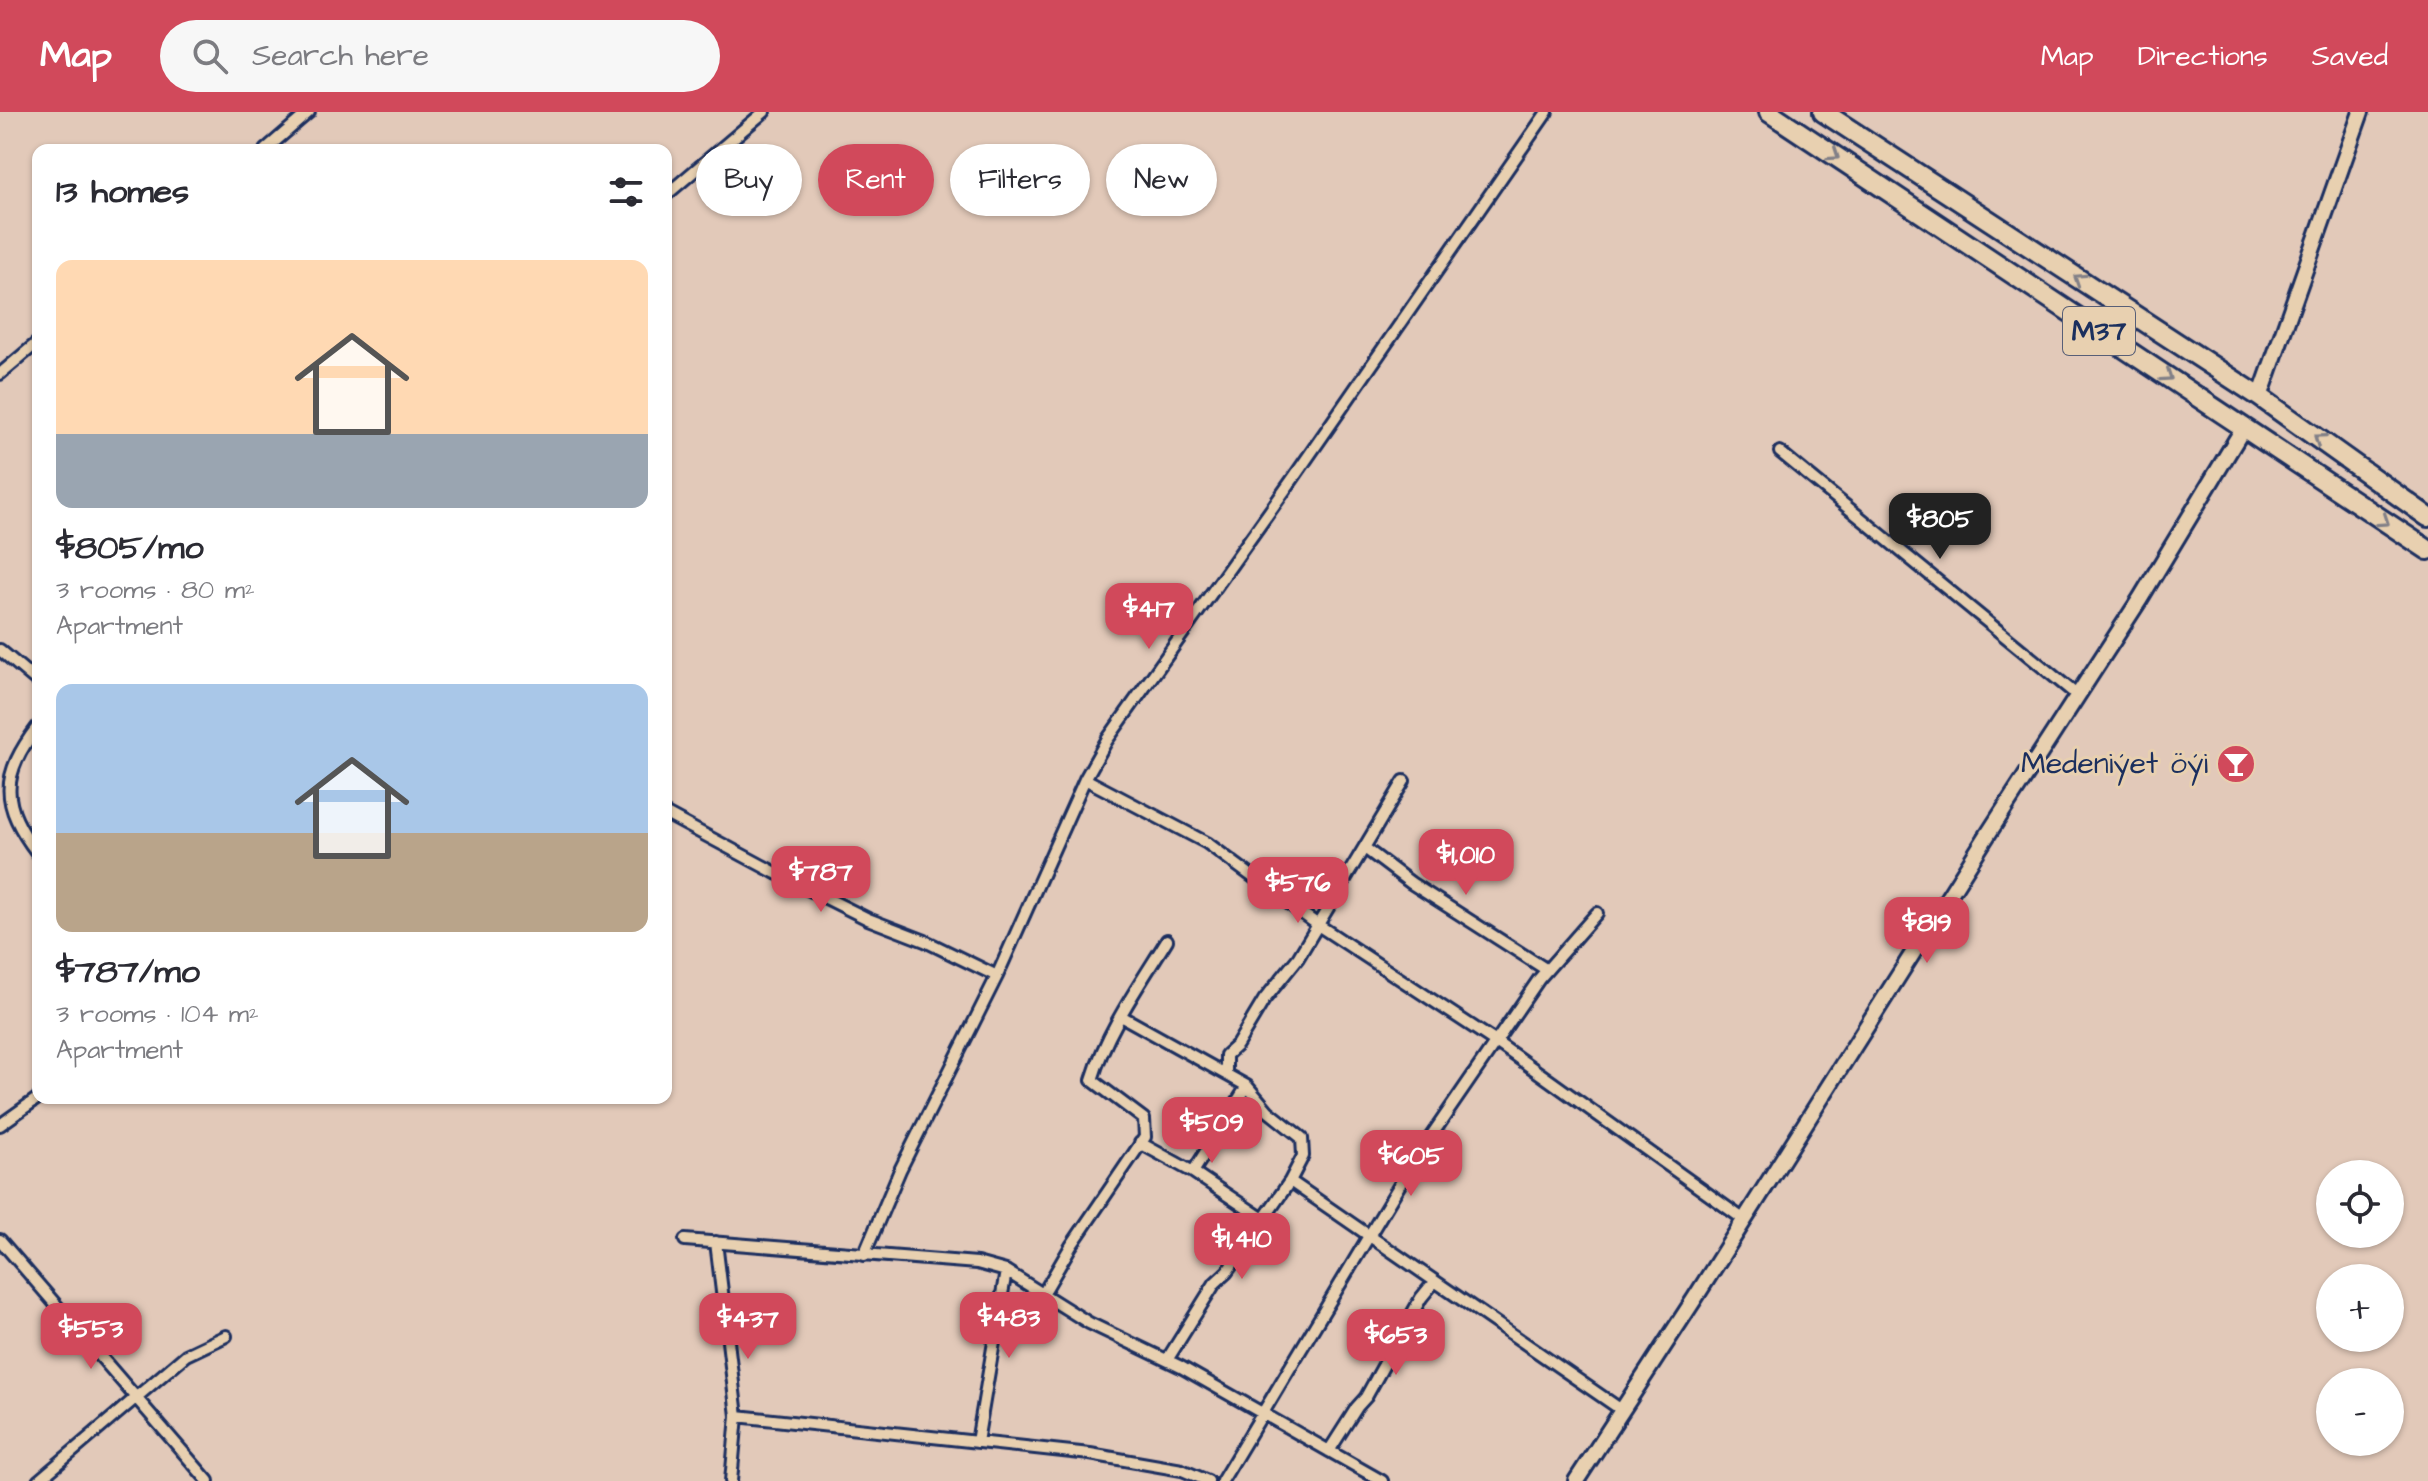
<!DOCTYPE html>
<html lang="en">
<head>
<meta charset="utf-8">
<style>
  :root { --surface:#fff; --page:#f7f7f7; --text:#2b2b33; --muted:#7c7c81; --accent:#d1495b }
  body { margin:0; font-family:"Architects Daughter",sans-serif; background:var(--page); color:var(--text); height:100vh; display:flex; flex-direction:column; font-size:30px; white-space:nowrap }
  * { box-sizing:border-box; margin:0 }
  p { font-size:26px; color:var(--muted) }
  .icon { flex:none; width:44px; height:44px; fill:none; stroke:currentColor; stroke-width:2; stroke-linecap:round; stroke-linejoin:round }
  .map { position:relative; flex:1; overflow:hidden }
  .drawer { position:absolute; left:32px; top:32px; width:640px; height:960px; display:flex; flex-direction:column; background:var(--surface); border-radius:16px; box-shadow:0 2px 6px #0004 }
  .drawer>* { flex:none }
  .hud { position:absolute; left:696px; top:32px; width:760px; height:72px; display:flex; gap:16px }
  .buttons { position:absolute; left:2316px; top:1048px; display:grid; gap:16px }
  .buttons a { display:grid; place-items:center; width:88px; height:88px; border-radius:50%; background:var(--surface); box-shadow:0 2px 6px #0004; font-size:40px }
  .price { position:absolute; translate:-50% -68px; padding:0 18px; border-radius:16px; background:var(--accent); color:#fff; font-size:26px; line-height:52px; filter:drop-shadow(0 2px 4px #0008) }
  .price::after { content:''; position:absolute; left:50%; top:48px; width:24px; height:18px; margin-left:-12px; background:inherit; clip-path:polygon(0 0,100% 0,50% 100%) }
  .price.current { background:#222; color:#fff }
  ul { padding:0; list-style:none }
  li { display:grid; align-content:center; gap:16px; height:424px; padding:0 24px }
  li span { display:grid; place-items:center; height:248px; border-radius:16px; color:#555 }
  li>.icon { margin-inline-start:auto }
  span .icon { width:144px; height:144px; fill:#fffc; stroke-width:1 }
  li b { font-size:34px }
  h2 { display:flex; justify-content:space-between; align-items:center; height:96px; padding:0 24px; font-size:34px }
  .pill { padding:0 28px; border-radius:36px; background:var(--surface); box-shadow:0 2px 6px #0004; font-size:28px; line-height:72px }
  .pill.current { background:var(--accent); color:#fff }
  header { display:flex; align-items:center; gap:48px; box-sizing:border-box; height:112px; padding:0 40px; background:var(--accent); color:#fff }
  header strong { font-size:38px }
  nav { display:flex; gap:44px; margin-inline-start:auto; font-size:28px }
  .search { width:560px; height:72px; background:var(--page); display:flex; align-items:center; gap:20px; box-sizing:border-box; padding:0 28px; border-radius:44px; color:var(--muted); font-size:30px }
  .map>svg:first-child { display:block }
</style>
</head>
<body>
<header>
<strong>Map</strong>
<div class="search"><svg class="icon" aria-label="search" viewBox="0 0 24 24"><circle cx="10" cy="10" r="6"/><path d="M15 15l6 6"/></svg>Search here</div>
<nav><a>Map</a><a>Directions</a><a>Saved</a></nav>
</header>
<div class="map">
<svg width="2428" height="1369" viewBox="0 0 2428 1369">
  <rect width="100%" height="100%" fill="#e2c9b9"/>
  <filter id="ink" filterUnits="userSpaceOnUse"><feTurbulence type="fractalNoise" baseFrequency=".0125" numOctaves="2"/><feDisplacementMap in="SourceGraphic" scale="16" xChannelSelector="R" yChannelSelector="G"/><feConvolveMatrix kernelMatrix="1 2 1 2 8 2 1 2 1" color-interpolation-filters="sRGB"/></filter>
  <g filter="url(#ink)">
    <g fill="none" stroke-linecap="round" stroke-linejoin="round">
      <!-- street casing -->
      <g stroke="#1b2f5e" stroke-width="16">
        <path id="street" d="M265 38 309 0
          M666 83 764 0
          M0 262 38 230
          M1780 340 2078 584
          M0 538 38 570
          M38 614C0 664 0 692 38 742
          M1085 667 1207 731 1318 813 1496 930 1743 1107
          M666 702 774 760 868 807 925 829 997 864
          M1366 737 1411 771 1547 858
          M1121 904 1247 974 1268 999 1302 1026 1303 1044 1290 1069 1227 1160 1215 1171 1167 1248
          M1226 961V943L1237 933 1264 888 1298 846 1404 669
          M0 1013 38 986
          M1140 1031 1193 1060 1263 1107
          M1193 1060 1247 974
          M1290 1069 1623 1299
          M0 1128 208 1369
          M685 1128 977 1151 1006 1159 1089 1211 1181 1255 1382 1369
          M716 1130 737 1304 731 1369
          M864 1143 900 1058 997 864 1085 667 1107 628 1292 368 1547 0
          M1043 1182 1071 1134 1145 1025 1144 1007 1092 968C1107 918 1140 872 1167 828
          M737 1304 1090 1342 1182 1358 1208 1369
          M977 1330 1006 1159
          M1329 1339 1357 1295 1366 1285 1421 1186 1434 1170
          M38 1369 186 1243 226 1224
          M1222 1369 1414 1049 1539 867 1597 801"/>
      </g>
      <!-- secondary casing -->
      <g stroke="#1b2f5e" stroke-width="20">
        <path id="secondary" d="M2260 285 2361 0
          M1576 1369 1695 1186 1990 719 2140 487 2244 315"/>
      </g>
      <!-- highway casing -->
      <g stroke="#1b2f5e" stroke-width="24">
        <path id="highway" d="M1769 0 2428 438
          M1823 0 2260 285 2428 405"/>
      </g>
      <!-- street -->
      <use href="#street" stroke="#e8d0b0" stroke-width="10"/>
      <!-- secondary -->
      <use href="#secondary" stroke="#e8d0b0" stroke-width="14"/>
      <!-- highway -->
      <use href="#highway" stroke="#e8d0b0" stroke-width="18"/>
    </g>
    <!-- one-way arrows -->
    <defs><path id="oneway-chevron" d="M-2-3.5L2.5 0L-2 3.5" fill="none" stroke-width="1.6" stroke-linecap="round" stroke-linejoin="round" transform="scale(2)"/></defs>
    <g stroke="#828087">
      <use href="#oneway-chevron" transform="translate(1834 43) rotate(34)"/>
      <use href="#oneway-chevron" transform="translate(2079 167) rotate(-147)"/>
      <use href="#oneway-chevron" transform="translate(2167 264) rotate(34)"/>
      <use href="#oneway-chevron" transform="translate(2319 327) rotate(-145)"/>
      <use href="#oneway-chevron" transform="translate(2384 409) rotate(34)"/>
    </g>
  </g>
  <!-- icons -->
  <defs>
    <g id="bar-disc" transform="scale(2)"><circle r="9.5" fill="#d1495b" stroke="#e8d0b0"/><path d="M-6-5H6L.8 .8V4.5H3.5V6h-7V4.5H-.8V.8Z" fill="#fff"/></g>
  </defs>
  <g fill-rule="evenodd">
    <use href="#bar-disc" x="2236" y="652"/>
  </g>
  <g text-anchor="middle" dominant-baseline="central" stroke-width="6" stroke-linejoin="round" paint-order="stroke">
    <!-- shield labels -->
    <rect fill="#e8d0b0" stroke="#585f77" stroke-width="2" x="2063" y="195" width="72" height="48" rx="6"/>
    <g font-size="28" font-weight="bold" fill="#1b2f5e">
      <text x="2099" y="219">M37</text>
    </g>
    <!-- poi labels -->
    <g font-size="30" fill="#1b2f5e" stroke="#e8d0b0" text-anchor="end">
      <text x="2208" y="652">Medeniýet öýi</text>
    </g>
  </g>
</svg>
<div class="buttons">
<a><svg class="icon" aria-label="locate" viewBox="0 0 24 24"><circle cx="12" cy="12" r="6"/><path d="M12 2v4M12 18v4M2 12h4M18 12h4"/></svg></a>
<a>+</a>
<a>−</a>
</div>
<b class="price current" style="left:1940px;top:449px">$805</b>
<b class="price" style="left:1149px;top:539px">$417</b>
<b class="price" style="left:1466px;top:785px">$1,010</b>
<b class="price" style="left:821px;top:802px">$787</b>
<b class="price" style="left:1298px;top:813px">$576</b>
<b class="price" style="left:1927px;top:853px">$819</b>
<b class="price" style="left:1212px;top:1053px">$509</b>
<b class="price" style="left:1411px;top:1086px">$605</b>
<b class="price" style="left:1242px;top:1169px">$1,410</b>
<b class="price" style="left:1009px;top:1248px">$483</b>
<b class="price" style="left:748px;top:1249px">$437</b>
<b class="price" style="left:91px;top:1259px">$553</b>
<b class="price" style="left:1396px;top:1265px">$653</b>
<div class="hud">
<a class="pill">Buy</a>
<a class="pill current">Rent</a>
<a class="pill">Filters</a>
<a class="pill">New</a>
</div>
<section class="drawer">
<h2>13 homes<svg class="icon" aria-label="filters" viewBox="0 0 24 24"><path d="M4 7h16M4 17h16"/><circle cx="9" cy="7" r="2"/><circle cx="15" cy="17" r="2"/></svg></h2>
<ul>
<li><span style="background:linear-gradient(#ffd9b3 70%,#9aa5b1 0)"><svg class="icon" aria-label="home" viewBox="0 0 24 24"><path d="M3 11l9-7 9 7M6 9v11h12V9"/></svg></span><div><b>$805/mo</b><p>3 rooms · 80 m²</p><p>Apartment</p></div></li>
<li><span style="background:linear-gradient(#a9c7e8 60%,#b9a48a 0)"><svg class="icon" aria-label="home" viewBox="0 0 24 24"><path d="M3 11l9-7 9 7M6 9v11h12V9"/></svg></span><div><b>$787/mo</b><p>3 rooms · 104 m²</p><p>Apartment</p></div></li>
</ul>
</section>
</div>
</body>
</html>
